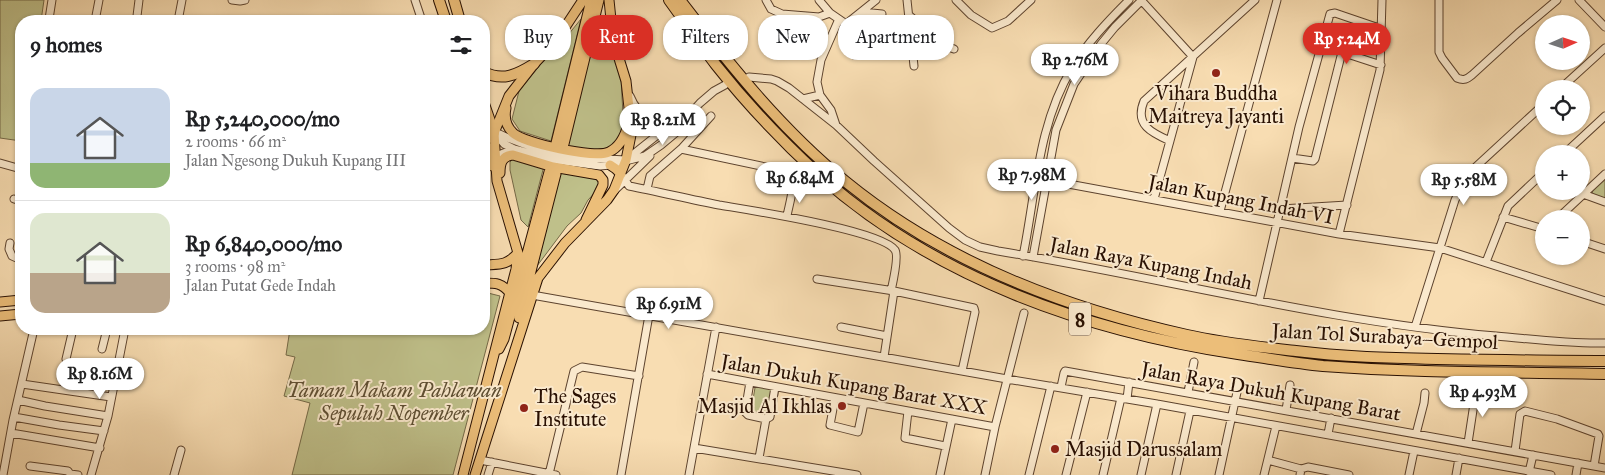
<!DOCTYPE html>
<html lang="en">
<head>
<meta charset="utf-8">
<style>
  :root { --surface:#fff; --page:#f6f6f6; --text:#202124; --muted:#757577; --line:#e0e0e0; --accent:#d93025 }
  body { margin:0; font-family:"IM FELL Great Primer",serif; background:var(--page); color:var(--text); height:100vh; display:flex; flex-direction:column; font-size:19px; white-space:nowrap }
  * { box-sizing:border-box; margin:0 }
  p { font-size:16px; color:var(--muted) }
  .icon { flex:none; width:28px; height:28px; fill:none; stroke:currentColor; stroke-width:2; stroke-linecap:round; stroke-linejoin:round }
  .map { position:relative; flex:1; overflow:hidden }
  .drawer { position:absolute; left:15px; top:15px; width:475px; height:320px; display:flex; flex-direction:column; background:var(--surface); border-radius:20px; box-shadow:0 1px 4px #0004 }
  .drawer>* { flex:none }
  .banner { position:absolute; left:505px; top:15px; width:475px; height:45px; display:flex; gap:10px }
  .needle { width:32px; rotate:87deg }
  .controls { position:absolute; left:1535px; top:15px; display:grid; gap:10px }
  .controls a { display:grid; place-items:center; width:55px; height:55px; border-radius:50%; background:var(--surface); box-shadow:0 1px 4px #0004; font-size:25px }
  .price { position:absolute; translate:-50% -42px; padding:0 11px; border-radius:18px; background:#fff; color:#222; font-size:16px; line-height:32px; filter:drop-shadow(0 1px 2px #0008) }
  .price::after { content:''; position:absolute; left:50%; top:30px; width:15px; height:11px; margin-left:-8px; background:inherit; clip-path:polygon(0 0,100% 0,50% 100%) }
  .price.on { background:var(--accent); color:#fff }
  ul { padding:0; list-style:none }
  li { display:flex; align-items:center; gap:15px; height:125px; padding:0 15px }
  li+li { border-top:1px solid var(--line) }
  li span { display:grid; place-items:center; flex:none; width:140px; height:100px; border-radius:15px; color:#555 }
  li>.icon { margin-inline-start:auto }
  span .icon { width:60px; height:60px; fill:#fffc; stroke-width:1 }
  li b { font-size:21px }
  h2 { display:flex; justify-content:space-between; align-items:center; height:60px; padding:0 15px; font-size:21px }
  .pill { padding:0 18px; border-radius:20px; background:var(--surface); box-shadow:0 1px 4px #0004; font-size:18px; line-height:45px }
  .pill.on { background:var(--accent); color:#fff }
  .map>svg:first-child { display:block }
</style>
</head>
<body>
<div class="map">
<svg width="1605" height="475" viewBox="0 0 1605 475">
  <rect width="100%" height="100%" fill="#f8ddb2"/>
  <filter id="stains"><feTurbulence type="fractalNoise" baseFrequency=".004" numOctaves="4"/><feColorMatrix values="0 0 0 0 .2 0 0 0 0 .09 0 0 0 0 .02 0 0 0 .5 -.17"/></filter>
  <radialGradient id="worn" r=".72"><stop offset=".6" stop-color="#630" stop-opacity="0"/><stop offset="1" stop-color="#630" stop-opacity=".3"/></radialGradient>
  <!-- green -->
  <path fill="#bfc08a" stroke="#746846" d="M0 0H44L41 21H21V141L0 138Z
    M600 13 606 49 612 54 617 64 621 79 624 132 611 149 590 150 567 146Z
    M581 19 551 141 520 131 512 119 519 91 549 54 559 46Z
    M514 158 544 166 528 227 521 220 510 170V162Z
    M561 170 599 176 602 185 588 200 581 213 567 226 537 266Z
    M1605 177V200L1593 196C1590 187 1599 182 1605 177Z
    M484 292 500 296 453 475H292L310 403 284 396 295 357 286 355 290 329H484Z
    M756 382 779 386 775 414 751 411Z"/>
  <g fill="none" stroke-linecap="round" stroke-linejoin="round">
    <!-- minor casing -->
    <g stroke="#5d432e" stroke-width="9">
      <path id="minor" d="M232 0 240 1 245 0
        M415 0 422 21
        M766 0 771 9 782 14 819 17 830 13
        M819 0 830 13 846 24 876 0
        M907 0 914 66
        M956 0 971 15 992 28 1008 21 1031 0
        M1141 0 1193 57
        M1439 0V52L1442 58 1457 78C1464 81 1467 79 1472 75L1518 33 1557 0
        M1579 0 1605 27
        M862 12 882 14
        M909 15 943 45 954 49
        M137 16 139 0
        M49 19 52 0
        M95 21 99 0
        M178 21 182 0
        M1320 45 1381 65
        M854 55 913 54
        M749 77 771 79 777 81 789 88 836 125 874 161 949 228 965 240 980 247 998 251C1164 278 1328 322 1496 336 1532 339 1568 344 1605 343
        M1560 89 1605 48
        M630 96C640 121 657 122 680 117
        M803 99 820 95
        M836 125 831 110 820 95 817 82 821 60 839 19
        M484 126C492 131 500 134 508 138 551 156 580 158 626 160L680 117 690 114
        M494 133 504 144 514 149 555 160 600 166 610 165 645 156 661 145 685 125 690 114 700 103 714 91 725 85
        M1170 141C1152 133 1134 125 1144 101L1255 0
        M681 149 789 172C797 182 789 204 787 216
        M1564 154 1605 116
        M1292 158 1313 161 1315 159 1342 52
        M495 159 501 154 514 149
        M0 163 21 169
        M621 174 629 186C659 192 689 199 719 205 748 210 881 230 895 250 899 256 893 282 891 291
        M1036 178 1339 234 1440 248 1605 301
        M647 189 650 176 681 149 711 116
        M615 190 650 156
        M1583 194 1605 202
        M14 199 21 201
        M1154 199 1193 57
        M1281 209 1347 205
        M1220 211 1277 0
        M1503 217 1544 229
        M1557 219 1605 174
        M1339 234 1380 70 1382 0
        M1581 241 1605 249
        M10 243 9 249 12 256 21 260
        M1023 256C1036 192 1038 124 1072 68 1087 43 1108 21 1129 0
        M1033 257 1056 130 1074 84 1101 44 1115 27 1142 0
        M1486 262 1508 206 1544 172
        M817 279 894 291 884 357
        M894 291 974 308 975 312 962 371
        M532 295 1007 379 1157 404 1551 475
        M1259 301 1299 127 1330 14 1335 13 1382 29
        M841 327 887 336
        M1415 327 1455 200 1468 174 1544 104
        M102 349 107 329
        M66 359 73 329
        M707 374 995 427
        M115 379 134 382
        M750 382 745 412 748 415 766 419 770 417 775 387
        M22 384 111 397
        M1061 387 1064 373 1065 371 1605 468
        M1188 392 1194 362
        M835 398 830 425 858 432 864 403
        M1127 399 1129 382
        M18 400 45 406 108 416
        M1286 410 1290 385
        M908 411 905 438 945 446
        M14 417 59 425 104 431
        M11 433 100 448
        M1328 434 1331 418
        M1416 434 1424 403 1425 393
        M1468 443 1475 397
        M694 448 857 475
        M1515 451 1520 414 1525 411 1557 419 1598 434 1599 436 1594 466
        M759 458 766 419
        M480 460 556 475
        M1268 460 1301 469
        M30 466 68 471 70 474 78 475
        M1529 472 1533 455
        M549 474 574 371 582 367 639 376
        M3 475 13 420 34 329
        M91 475 108 416 125 329
        M174 475 181 450
        M488 475 492 462
        M621 475 649 315
        M689 475 716 327
        M940 475 952 419
        M985 475 995 427 1024 313
        M1029 475 1051 386
        M1066 475 1087 392
        M1103 475 1121 398
        M1141 475 1157 404
        M1176 475 1190 411
        M1219 475 1239 383
        M1264 475 1276 426
        M1300 475 1301 469 1308 467 1349 475
        M1409 475 1414 451
        M1456 475 1459 458
        M1576 475 1578 463"/>
    </g>
    <!-- major casing -->
    <g stroke="#291002" stroke-width="11">
      <path id="major" d="M506 108C504 117 506 126 513 133 524 143 595 159 609 152 620 147 625 136 628 125
        M484 139 492 166
        M556 143 591 0
        M564 144 599 0
        M610 165 616 169 621 174
        M500 173C500 163 502 156 513 155L553 167 599 175 603 180V185L586 220
        M484 265C500 264 506 266 518 253
        M484 283C496 283 502 283 510 293
        M0 302 21 300
        M0 316 21 314
        M519 318 556 174
        M499 349 504 339 549 172
        M463 475 516 269 518 253 497 181 494 133 509 96 534 64 556 41 583 0
        M475 475 538 278 565 243 607 200 614 190 626 160 631 135 630 117 626 81 613 39 609 0"/>
    </g>
    <!-- highway casing -->
    <g stroke="#291002" stroke-width="12">
      <path id="highway" d="M439 0 446 21
        M454 0 460 21
        M669 0C685 22 700 44 716 65 747 104 781 140 818 174 934 278 1086 331 1238 354 1266 358 1294 363 1323 366 1416 373 1511 372 1605 374
        M680 0C730 65 782 130 846 182 944 262 1064 308 1187 335 1222 343 1260 347 1296 351 1343 357 1390 358 1437 359 1493 360 1549 361 1605 361
        M484 72C503 82 518 74 534 64
        M484 104 494 133"/>
    </g>
    <!-- minor -->
    <use href="#minor" stroke="#fae9cd" stroke-width="7"/>
    <!-- major -->
    <use href="#major" stroke="#ecbe79" stroke-width="9"/>
    <!-- highway -->
    <use href="#highway" stroke="#ecbe79" stroke-width="10"/>
  </g>
  <!-- markers -->
  <g fill="#8f2418" stroke="#fae9cd" stroke-width="2">
    <circle cx="1216" cy="73" r="5"/>
    <circle cx="842" cy="406" r="5"/>
    <circle cx="524" cy="408" r="5"/>
    <circle cx="1055" cy="449" r="5"/>
  </g>
  <g text-anchor="middle" dominant-baseline="central" stroke-width="4" stroke-linejoin="round" paint-order="stroke">
    <!-- shield labels -->
    <rect fill="#fae9cd" stroke="#68513f" stroke-width="1" x="1069" y="302.5" width="22" height="33" rx="4"/>
    <g font-size="19" font-weight="bold" fill="#291002">
      <text x="1080" y="319">8</text>
    </g>
    <!-- poi labels -->
    <g font-size="20" fill="#291002" stroke="#fae9cd" text-anchor="start">
      <text x="1216" y="93" text-anchor="middle">Vihara Buddha<tspan x="1216" dy="23">Maitreya Jayanti</tspan></text>
      <text x="534" y="396">The Sages<tspan x="534" dy="23">Institute</tspan></text>
      <text x="832" y="406" text-anchor="end">Masjid Al Ikhlas</text>
      <text x="1065" y="449">Masjid Darussalam</text>
    </g>
    <!-- street labels -->
    <g font-size="20" fill="#291002" stroke="#fae9cd">
      <text transform="translate(1241 199) rotate(11)">Jalan Kupang Indah VI</text>
      <text transform="translate(1151 263) rotate(11)">Jalan Raya Kupang Indah</text>
      <text transform="translate(1385 336) rotate(3)">Jalan Tol Surabaya–Gempol</text>
      <text transform="translate(854 384) rotate(10)">Jalan Dukuh Kupang Barat XXX</text>
      <text transform="translate(1271 391) rotate(10)">Jalan Raya Dukuh Kupang Barat</text>
    </g>
    <!-- park labels -->
    <g font-size="20" font-style="italic" fill="#5e4e32" stroke="#fae9cd">
      <text x="394" y="390">Taman Makam Pahlawan<tspan x="394" dy="23">Sepuluh Nopember</tspan></text>
    </g>
  </g>
  <rect width="100%" height="100%" filter="url(#stains)"/>
  <rect width="100%" height="100%" fill="url(#worn)"/>
</svg>
<div class="controls">
<a><svg class="needle" viewBox="-14 -14 28 28"><path d="M0-13l5 13h-10z" fill="#e53935"/><path d="M0 13l5-13h-10z" fill="#757577"/></svg></a>
<a><svg class="icon" aria-label="locate" viewBox="0 0 24 24"><circle cx="12" cy="12" r="6"/><path d="M12 2v4M12 18v4M2 12h4M18 12h4"/></svg></a>
<a>+</a>
<a>−</a>
</div>
<b class="price on" style="left:1347px;top:65px">Rp 5.24M</b>
<b class="price" style="left:1075px;top:86px">Rp 2.76M</b>
<b class="price" style="left:663px;top:146px">Rp 8.21M</b>
<b class="price" style="left:1032px;top:201px">Rp 7.98M</b>
<b class="price" style="left:800px;top:204px">Rp 6.84M</b>
<b class="price" style="left:1464px;top:206px">Rp 5.58M</b>
<b class="price" style="left:669px;top:330px">Rp 6.91M</b>
<b class="price" style="left:100px;top:400px">Rp 8.16M</b>
<b class="price" style="left:1483px;top:418px">Rp 4.93M</b>
<div class="banner">
<a class="pill">Buy</a>
<a class="pill on">Rent</a>
<a class="pill">Filters</a>
<a class="pill">New</a>
<a class="pill">Apartment</a>
</div>
<section class="drawer">
<h2>9 homes<svg class="icon" aria-label="filters" viewBox="0 0 24 24"><path d="M4 7h16M4 17h16"/><circle cx="9" cy="7" r="2"/><circle cx="15" cy="17" r="2"/></svg></h2>
<ul>
<li><span style="background:linear-gradient(#c9d6e8 75%,#8fb573 0)"><svg class="icon" aria-label="home" viewBox="0 0 24 24"><path d="M3 11l9-7 9 7M6 9v11h12V9"/></svg></span><div><b>Rp 5,240,000/mo</b><p>2 rooms · 66 m²</p><p>Jalan Ngesong Dukuh Kupang III</p></div></li>
<li><span style="background:linear-gradient(#dfe7d0 60%,#b9a48a 0)"><svg class="icon" aria-label="home" viewBox="0 0 24 24"><path d="M3 11l9-7 9 7M6 9v11h12V9"/></svg></span><div><b>Rp 6,840,000/mo</b><p>3 rooms · 98 m²</p><p>Jalan Putat Gede Indah</p></div></li>
</ul>
</section>
</div>
</body>
</html>
